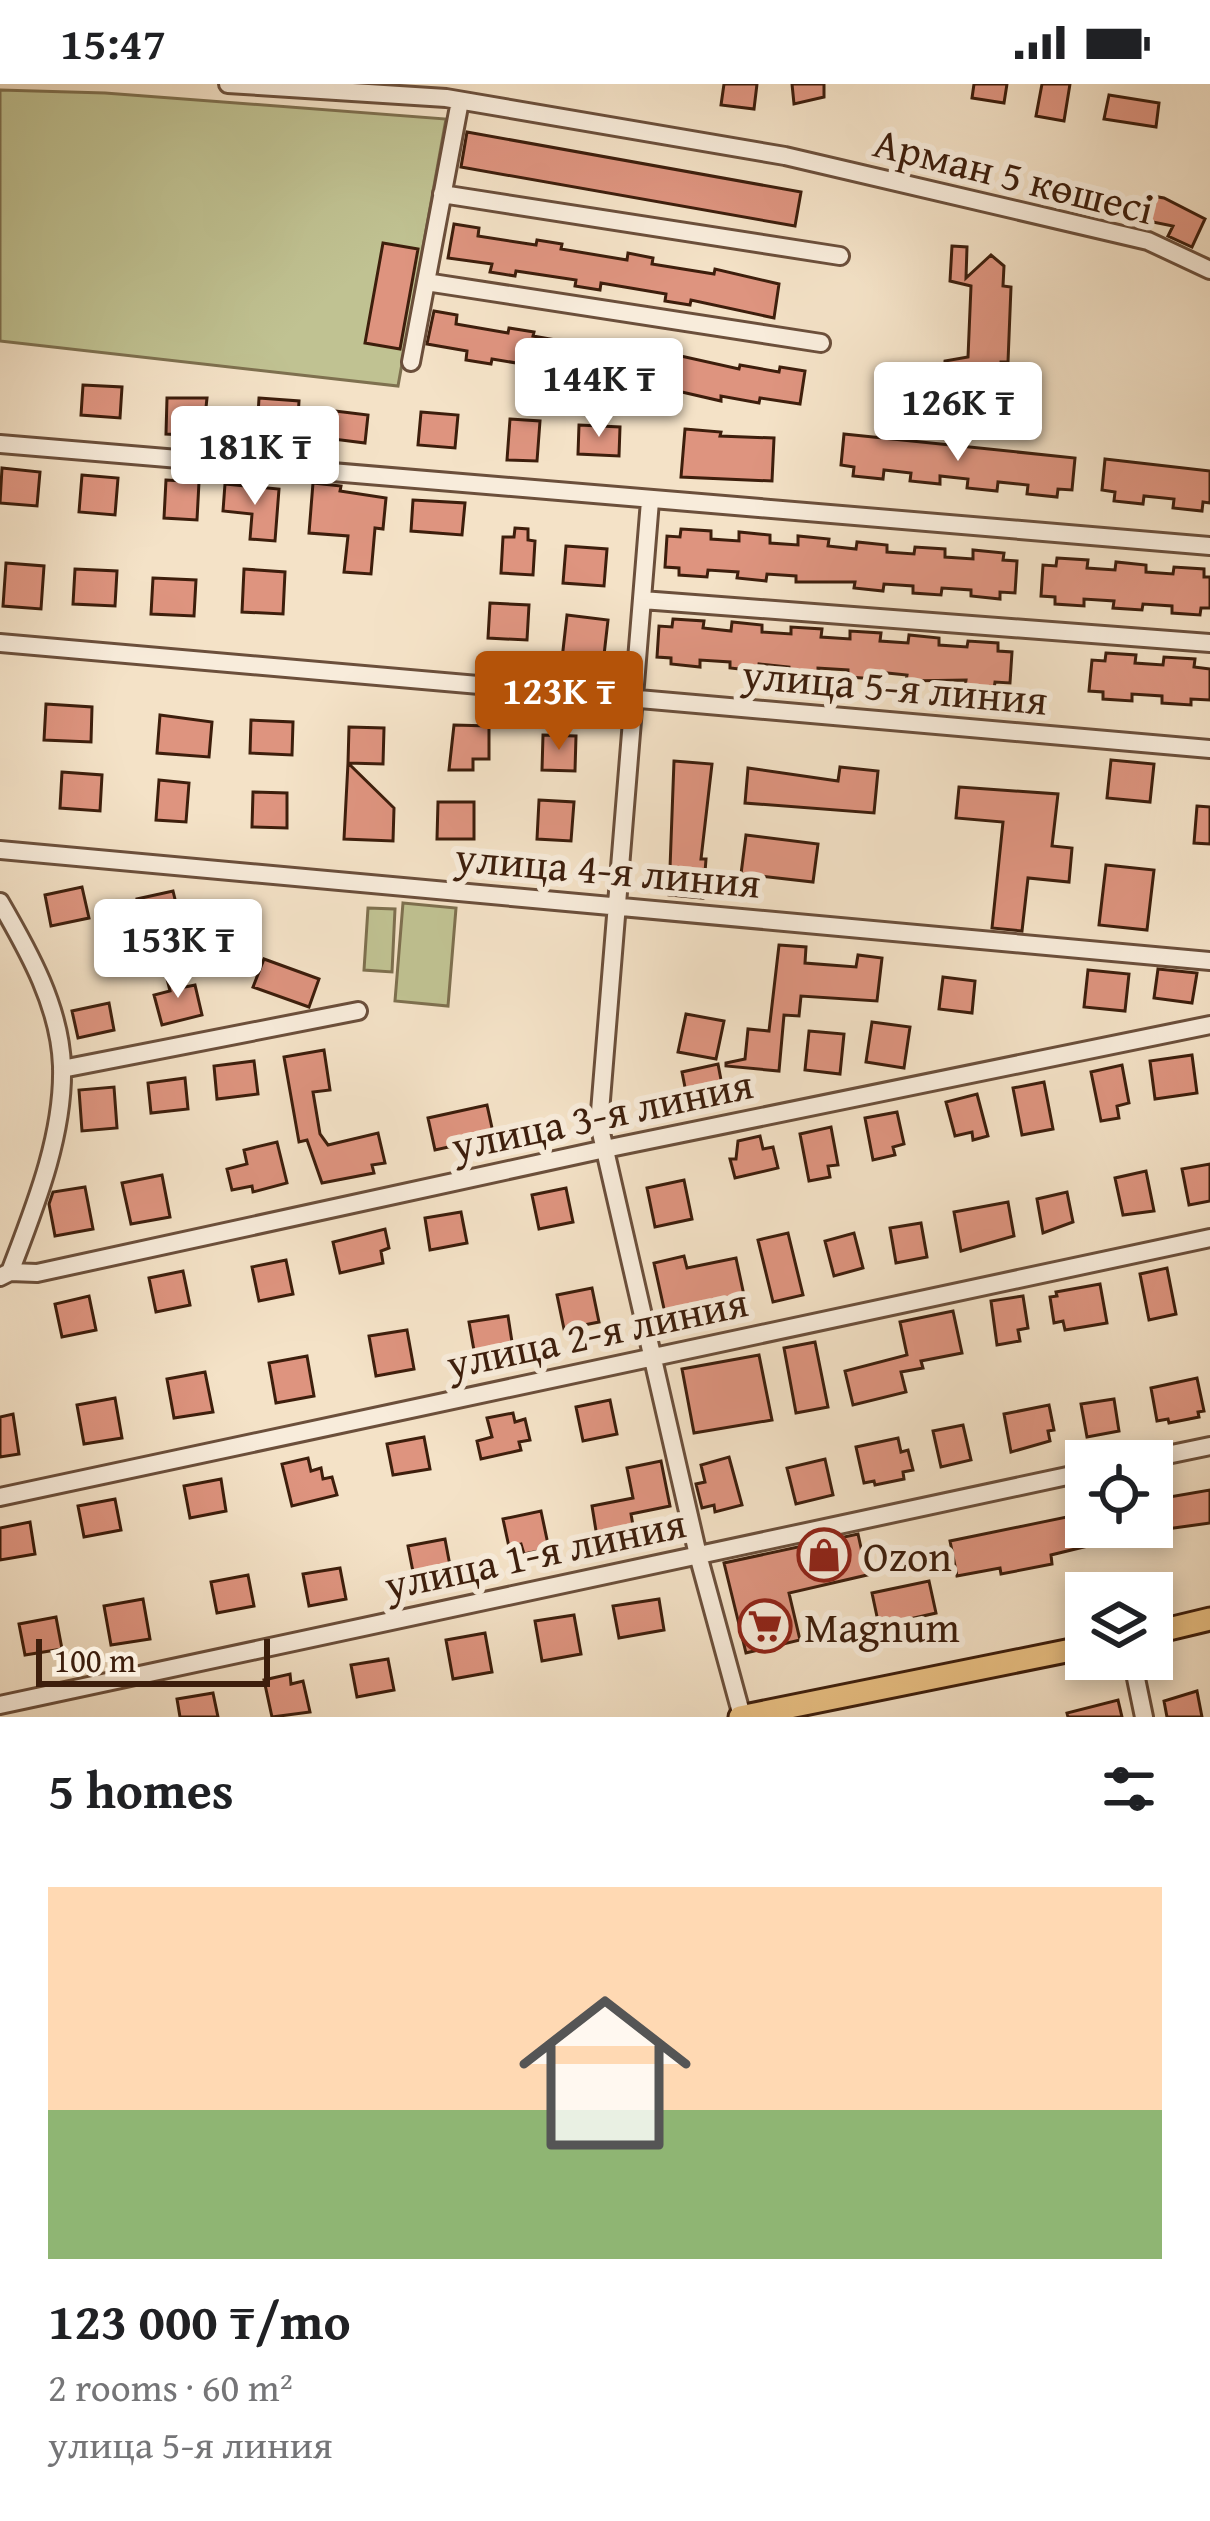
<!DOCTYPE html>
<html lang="en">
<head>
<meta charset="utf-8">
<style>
  :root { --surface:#fff; --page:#f6f6f6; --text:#202124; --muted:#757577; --accent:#b45309 }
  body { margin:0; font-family:"Gentium Book Plus",serif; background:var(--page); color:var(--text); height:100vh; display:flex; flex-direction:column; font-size:45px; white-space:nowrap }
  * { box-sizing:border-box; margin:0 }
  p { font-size:39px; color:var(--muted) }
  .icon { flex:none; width:66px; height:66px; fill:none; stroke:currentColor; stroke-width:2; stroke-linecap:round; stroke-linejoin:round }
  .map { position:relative; height:1633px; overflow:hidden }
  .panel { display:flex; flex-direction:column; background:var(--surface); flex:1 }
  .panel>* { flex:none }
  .tools { position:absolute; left:1065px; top:1356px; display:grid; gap:24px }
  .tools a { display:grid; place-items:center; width:108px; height:108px; border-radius:0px; background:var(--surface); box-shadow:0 6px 18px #0003; font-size:60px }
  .scale { position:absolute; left:36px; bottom:30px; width:234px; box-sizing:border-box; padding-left:12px; border:6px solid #3d1e0c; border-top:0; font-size:33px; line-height:42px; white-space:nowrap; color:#3d1e0c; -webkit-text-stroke:9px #f8ecdb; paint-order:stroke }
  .price { position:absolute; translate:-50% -102px; padding:0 27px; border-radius:12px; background:#fff; color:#222; font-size:39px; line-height:78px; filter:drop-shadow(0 3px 6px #0008) }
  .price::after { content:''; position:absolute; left:50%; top:72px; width:36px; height:27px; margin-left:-18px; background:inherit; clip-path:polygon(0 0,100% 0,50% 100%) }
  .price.current { background:var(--accent); color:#fff }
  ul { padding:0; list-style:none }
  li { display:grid; align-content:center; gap:24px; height:636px; padding:0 48px }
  li span { display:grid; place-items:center; height:372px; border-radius:0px; color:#555 }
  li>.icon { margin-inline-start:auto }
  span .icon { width:216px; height:216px; fill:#fffc; stroke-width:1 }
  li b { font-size:51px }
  h2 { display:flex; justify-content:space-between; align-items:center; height:144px; padding:0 48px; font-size:51px }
  .status { display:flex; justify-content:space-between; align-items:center; height:84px; padding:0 60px; background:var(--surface); direction:ltr }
  .status svg { height:33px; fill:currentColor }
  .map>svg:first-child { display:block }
</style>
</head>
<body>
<div class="status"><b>15:47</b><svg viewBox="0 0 49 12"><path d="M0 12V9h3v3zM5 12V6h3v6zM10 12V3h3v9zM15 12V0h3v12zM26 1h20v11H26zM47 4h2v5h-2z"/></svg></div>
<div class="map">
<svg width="1210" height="1633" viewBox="0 0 1210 1633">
  <rect width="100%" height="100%" fill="#f4e2c7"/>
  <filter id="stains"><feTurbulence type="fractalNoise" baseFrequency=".00167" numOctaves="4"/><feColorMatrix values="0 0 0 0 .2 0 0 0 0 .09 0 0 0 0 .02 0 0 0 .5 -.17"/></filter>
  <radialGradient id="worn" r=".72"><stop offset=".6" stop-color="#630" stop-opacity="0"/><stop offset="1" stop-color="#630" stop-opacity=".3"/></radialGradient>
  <!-- green -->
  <path fill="#c0c292" stroke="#7e704f" stroke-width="3" d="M0 6 105 9 446 35 398 302 0 257Z
    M403 819 456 824 448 922 395 917Z
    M368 824 395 825 392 888 364 886Z"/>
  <!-- building -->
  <path fill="#de947f" stroke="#3d1e0c" stroke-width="3" d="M724 0H757L754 25 721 21Z
    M792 0H824V13L794 20Z
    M974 0H1007L1004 19 972 14Z
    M1042 0H1070L1064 37 1036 32Z
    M1109 11 1159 19 1156 43 1104 35Z
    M467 48 801 108 795 142 461 83Z
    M1147 111 1164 114 1205 135 1192 163 1168 152 1173 142 1143 136Z
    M454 140 479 144 478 152 536 161 537 156 562 160 561 165 627 176 628 169 653 174 652 180 714 190 715 185 779 200 774 234 691 216 690 221 665 217 666 210 601 199 600 206 575 202 576 196 516 187 515 192 490 188 492 180 448 174Z
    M383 159 418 165 400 265 365 259Z
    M952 162 967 163 966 194 991 171 1004 182 1003 202 1011 203 1008 278H1001L1000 295 987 308V314L943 312 945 277 968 273 971 202 950 197Z
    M434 227 457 231 456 240 508 249 509 244 534 248 533 252 584 261 585 257 662 273 663 268 739 285 740 281 779 288 780 283 805 287 800 320 760 314 759 319 721 312V317L643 299 642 304 566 289V292L541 288V283L492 275 491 280 466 276 467 267 427 260Z
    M83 301 122 303 120 334 81 331Z
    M167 314H207L203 352 166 350Z
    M259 314 299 317 297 352 257 349Z
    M335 327 368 331 365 359 333 355Z
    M421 328 458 331 455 364 418 361Z
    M510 335 540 337 537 377 507 376Z
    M579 341 620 343 619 372 578 370Z
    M685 345 721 348 720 352 774 354 772 397 681 393Z
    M844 350 1075 374 1072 406 1058 405 1057 413 1027 410 1028 401 998 398 997 407 967 404 968 395 940 392V400L910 397 911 389 884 386 883 395 853 392 854 383 841 381Z
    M1105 375 1210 387V419L1203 418 1202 427 1173 424 1174 415 1144 412 1143 420 1114 417 1115 408 1102 406Z
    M2 384 40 388 37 422 0 419Z
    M82 391 118 394 115 431 79 428Z
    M166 396 199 398 197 436 164 434Z
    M313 399 341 402 340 407 386 414 383 445 375 444 371 490 344 488 348 452 309 449Z
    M225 400 279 405 275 457 250 455 252 430 223 427Z
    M413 416 465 419 462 451 411 447Z
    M515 444 528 445V456L535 457 533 491 501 489 503 453H514Z
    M681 445 711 447V455L739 457V448L770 451V459L798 461V452L829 455 828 462 856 465 857 458 887 461V468L914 470 915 463 945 465V473L973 475V466L1004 469 1003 476 1017 477 1015 509 1000 508V515L971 512V506L942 504 941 511 913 509V502L884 500 883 507 854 504 855 498H796V492L767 490 766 497 737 494 738 488 708 486 707 493 679 491V484L665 483 667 452 680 453Z
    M566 462 607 465 604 502 563 499Z
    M1057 474 1088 476 1087 484 1115 486 1116 478 1146 481V488L1173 490 1174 483 1204 485V493H1210V524H1201L1200 531 1172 529V522L1143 520 1142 526 1113 524 1114 517 1084 515V522L1055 520V513L1041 512 1043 481 1056 482Z
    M6 479 44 482 41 525 3 522Z
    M75 485 117 487 115 522 73 520Z
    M244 485 285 488 283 530 242 528Z
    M153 494 196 496 194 532 151 530Z
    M490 519 529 521 527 556 488 554Z
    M567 531 608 536 603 580 562 575Z
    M673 535 704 537 703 544 731 547 732 538 762 541V548L791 550V543L822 545 821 553 850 555V547L881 549 880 557 908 559 909 551 939 554V561L967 563 968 557 998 559V567L1012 568 1010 599 995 598 994 605 965 603 966 596 906 597 907 591 877 588V595L848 593V586L818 584V591L789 589V583L759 580 758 587 730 584V578L700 576V583L671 580V574L657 573 659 542 672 543Z
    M1106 569 1136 571 1135 579 1163 581 1164 573 1195 575 1194 583 1210 585V616L1191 615V621L1162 619V612L1132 610V617L1103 615V608L1089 607 1092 576 1105 577Z
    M46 620 92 623 91 658 44 656Z
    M160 631 212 638 209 673 157 669Z
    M251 636 293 638 292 671 250 669Z
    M454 641 489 642V675H473V686H449Z
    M349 643 384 644 383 680 348 679Z
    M543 651 576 652 575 687 542 686Z
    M1111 676 1154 680 1150 718 1107 714Z
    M674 677 712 680 701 775H706L703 814 669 811Z
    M348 679 394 724 393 757 344 755Z
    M840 683 878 687 874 729 745 719 748 684 838 697Z
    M62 688 102 691 100 727 60 724Z
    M159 696 189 699 186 738 156 736Z
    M959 703 1058 710 1052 762 1072 764 1069 798 1028 794 1022 847 992 844 1003 738 956 734Z
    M253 708 287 709V744L252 743Z
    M539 716 574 718 571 757 537 755Z
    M438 718H474V755H437Z
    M1197 722 1210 723V760L1194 759Z
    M746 751 818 760 813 798 741 790Z
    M1106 781 1154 786 1147 846 1099 841Z
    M82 803 89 834 51 842 45 811Z
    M173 807 180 836 143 845 137 815Z
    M779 861 806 863 805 879 856 883 858 871 882 874 877 917 801 912 799 932 784 931 779 987 726 982V979L745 975 748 945 769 947Z
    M264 875 319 895 309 923 253 903Z
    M1158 885 1197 889 1192 919 1154 914Z
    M1088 886 1129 890 1125 927 1084 923Z
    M182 888 185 903 195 901 202 931 162 941 154 911 170 907 166 891Z
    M943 893 975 897 972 929 939 925Z
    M109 919 114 946 78 954 72 927Z
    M686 930 724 937 716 975 678 968Z
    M872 938 910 943 904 984 866 978Z
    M809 947 844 950 840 990 805 986Z
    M324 966 330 1006 313 1008 320 1050 328 1061 378 1049 385 1079 372 1081 374 1089 322 1099 307 1056 299 1058 284 973Z
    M1192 971 1197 1009 1155 1015 1150 977Z
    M254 977 258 1010 217 1015 214 982Z
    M718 980 726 1022 690 1029 682 988Z
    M1122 981 1129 1019 1117 1022 1119 1034 1101 1037 1091 988Z
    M185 994 188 1025 151 1029 148 999Z
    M1044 998 1053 1045 1022 1051 1013 1004Z
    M114 1003 117 1044 82 1047 79 1006Z
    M977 1010 988 1052 973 1056 972 1048 955 1052 946 1018Z
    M487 1021 494 1053 435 1066 428 1034Z
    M897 1028 904 1060 893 1063 895 1071 873 1076 865 1034Z
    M831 1043 838 1081 828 1082 830 1093 809 1097 800 1050Z
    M760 1052 763 1065 773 1063 778 1084 735 1094 730 1075H736L738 1057Z
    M277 1058 287 1099 253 1108 252 1102 232 1106 227 1085 247 1080 244 1066Z
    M1210 1080V1117L1189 1121 1182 1085Z
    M1146 1087 1154 1127 1123 1131 1115 1094Z
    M162 1091 170 1133 131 1140 122 1099Z
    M684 1096 692 1135 655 1143 647 1104Z
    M85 1103 93 1145 55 1152 49 1120 53 1108Z
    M566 1104 573 1138 539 1145 532 1111Z
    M1067 1108 1073 1138 1043 1149 1037 1115Z
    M1008 1118 1014 1152 961 1167 954 1128Z
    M461 1128 467 1159 430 1166 425 1134Z
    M921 1139 927 1173 896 1179 890 1144Z
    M385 1145 389 1164 381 1167 383 1179 340 1189 333 1158Z
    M788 1149 803 1211 773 1218 758 1156Z
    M854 1149 863 1184 834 1192 825 1157Z
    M684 1172 687 1184 736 1174 745 1216 696 1226 698 1237 668 1243 654 1179Z
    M286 1176 293 1210 259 1217 252 1183Z
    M1167 1184 1176 1230 1149 1236 1140 1190Z
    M183 1187 190 1221 156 1228 149 1194Z
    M1100 1200 1107 1239 1065 1246 1063 1237 1054 1239 1050 1213 1057 1212 1056 1208Z
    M592 1204 599 1238 564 1245 557 1211Z
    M89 1212 96 1246 62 1253 55 1220Z
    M1023 1212 1028 1244 1018 1246 1020 1257 997 1261 991 1217Z
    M953 1227 962 1269 921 1277 923 1284 901 1288 906 1308 853 1321 845 1287 907 1271 900 1238Z
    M508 1232 514 1271 476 1278 469 1238Z
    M407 1246 414 1285 376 1292 369 1252Z
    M815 1258 828 1323 796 1329 784 1264Z
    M759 1271 772 1336 694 1349 682 1285Z
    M307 1272 314 1312 276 1319 269 1279Z
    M205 1288 213 1328 174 1334 167 1295Z
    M1197 1294 1204 1327 1198 1328 1199 1333 1169 1339 1168 1335 1157 1337 1151 1304Z
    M115 1314 122 1354 84 1360 77 1321Z
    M1114 1315 1119 1347 1087 1353 1081 1320Z
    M610 1316 617 1350 583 1357 576 1323Z
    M1049 1321 1054 1346 1048 1347 1050 1357 1011 1368 1004 1330Z
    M513 1329 515 1338 525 1335 530 1356 519 1358 521 1366 481 1375 477 1357 492 1353 487 1334Z
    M13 1330 19 1370 0 1373V1333Z
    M963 1341 971 1376 941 1383 933 1347Z
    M424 1353 430 1385 393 1391 387 1360Z
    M898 1354 901 1368 908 1366 913 1386 903 1388 904 1395 875 1401 874 1397 864 1399 856 1363Z
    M729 1373 742 1421 715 1428 714 1421 702 1424 696 1400 705 1398 701 1381Z
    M308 1374 311 1387 321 1384 323 1395 332 1393 337 1411 292 1422 282 1380Z
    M825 1375 833 1411 796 1420 787 1384Z
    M661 1377 670 1422 631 1430 634 1447 597 1453 592 1422 633 1414 627 1384Z
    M221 1395 226 1427 190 1434 184 1402Z
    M1210 1406V1439L1152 1447V1416Z
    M115 1415 121 1446 84 1453 78 1422Z
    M541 1427 549 1465 524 1470 521 1460 509 1463 503 1435Z
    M1086 1429V1443H1137V1450L1051 1471 1052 1480 1001 1490 1000 1484 957 1492 950 1457Z
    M30 1438 35 1470 0 1476V1444Z
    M858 1450 867 1491 789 1509 800 1556 746 1569 724 1479Z
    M445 1455 451 1487 414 1493 408 1462Z
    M340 1484 346 1515 309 1522 303 1490Z
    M248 1491 254 1522 217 1529 211 1498Z
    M929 1497 936 1529 879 1542 872 1509Z
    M143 1515 150 1555 111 1561 104 1522Z
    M659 1515 664 1546 619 1554 613 1522Z
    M574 1531 581 1570 542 1577 535 1537Z
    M56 1533 62 1565 25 1571 19 1540Z
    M485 1549 492 1588 453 1595 446 1556Z
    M388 1575 394 1606 357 1613 351 1581Z
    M290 1590 291 1600 303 1597 310 1628 272 1633 264 1596Z
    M1197 1607 1202 1633H1167L1164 1617Z
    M213 1609 218 1633H180L177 1615Z
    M1118 1616 1122 1633H1068L1067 1629Z"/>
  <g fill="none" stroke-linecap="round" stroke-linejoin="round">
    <!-- minor casing -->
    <g stroke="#6b4f3b" stroke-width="22">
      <path id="minor" d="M228 0 446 14 785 72 1148 157 1210 186
        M442 110 840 172
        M426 198 821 259
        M411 278 460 17
        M0 360 1210 462
        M650 417 599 1040 698 1471 742 1632
        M642 516 1210 559
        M0 559 1210 665
        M0 766 1210 877
        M0 818C29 868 60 923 62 982 64 1052 34 1125 10 1188L0 1193
        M62 985 358 927
        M10 1188 37 1189 605 1065 1210 941
        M1138 1377 1210 1362
        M0 1413 1210 1154
        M1132 1575 1144 1633
        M0 1621 1086 1388"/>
    </g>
    <!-- major casing -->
    <g stroke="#3d1e0c" stroke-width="27">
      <path id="major" d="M1152 1549 1210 1535
        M740 1633 1086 1563"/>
    </g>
    <!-- minor -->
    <use href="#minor" stroke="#f8ecdb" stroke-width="16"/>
    <!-- major -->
    <use href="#major" stroke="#eac184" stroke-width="21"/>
  </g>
  <!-- icons -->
  <defs>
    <g id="shop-ring" transform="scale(2.7)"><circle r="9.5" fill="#f8ecdb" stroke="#8f2418" stroke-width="1.5"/><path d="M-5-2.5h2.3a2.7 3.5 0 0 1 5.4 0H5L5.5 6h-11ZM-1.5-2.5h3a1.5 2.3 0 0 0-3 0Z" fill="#8f2418"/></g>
    <g id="supermarket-ring" transform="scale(2.7)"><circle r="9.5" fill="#f8ecdb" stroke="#8f2418" stroke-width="1.5"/><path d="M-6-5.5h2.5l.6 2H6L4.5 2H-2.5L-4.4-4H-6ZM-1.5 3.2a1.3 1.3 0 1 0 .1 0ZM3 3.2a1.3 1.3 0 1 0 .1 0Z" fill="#8f2418"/></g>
  </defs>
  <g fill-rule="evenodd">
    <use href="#shop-ring" x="824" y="1471"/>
    <use href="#supermarket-ring" x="765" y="1542"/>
  </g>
  <g text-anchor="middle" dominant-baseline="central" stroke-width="12" stroke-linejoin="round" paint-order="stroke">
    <!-- street labels -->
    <g font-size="42" fill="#3d1e0c" stroke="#f8ecdb">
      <text transform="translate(1014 91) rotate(14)">Арман 5 көшесі</text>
      <text transform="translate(895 602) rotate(5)">улица 5-я линия</text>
      <text transform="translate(608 785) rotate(5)">улица 4-я линия</text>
      <text transform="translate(602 1030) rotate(-12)">улица 3-я линия</text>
      <text transform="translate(597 1248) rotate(-12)">улица 2-я линия</text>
      <text transform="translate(535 1469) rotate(-12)">улица 1-я линия</text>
    </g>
    <!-- poi labels -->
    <g font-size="42" fill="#3d1e0c" stroke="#f8ecdb" text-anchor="start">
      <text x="863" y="1471">Ozon</text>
      <text x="804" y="1542">Magnum</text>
    </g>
  </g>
  <rect width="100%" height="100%" filter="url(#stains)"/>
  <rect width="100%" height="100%" fill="url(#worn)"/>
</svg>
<div class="tools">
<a><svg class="icon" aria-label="locate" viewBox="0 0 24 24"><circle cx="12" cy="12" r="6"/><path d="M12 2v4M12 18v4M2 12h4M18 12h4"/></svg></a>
<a><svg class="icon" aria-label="layers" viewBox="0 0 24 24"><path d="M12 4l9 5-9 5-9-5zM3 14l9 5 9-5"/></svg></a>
</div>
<div class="scale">100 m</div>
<b class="price" style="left:599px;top:356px">144K ₸</b>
<b class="price" style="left:958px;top:380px">126K ₸</b>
<b class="price" style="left:255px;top:424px">181K ₸</b>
<b class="price current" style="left:559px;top:669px">123K ₸</b>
<b class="price" style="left:178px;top:917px">153K ₸</b>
</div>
<section class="panel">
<h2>5 homes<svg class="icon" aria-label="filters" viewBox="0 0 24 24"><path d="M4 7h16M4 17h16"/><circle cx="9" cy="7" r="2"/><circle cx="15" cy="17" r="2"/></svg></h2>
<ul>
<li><span style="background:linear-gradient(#ffd9b3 60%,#8fb573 0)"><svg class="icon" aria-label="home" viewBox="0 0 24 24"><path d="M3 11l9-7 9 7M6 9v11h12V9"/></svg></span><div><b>123 000 ₸/mo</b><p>2 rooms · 60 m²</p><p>улица 5-я линия</p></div></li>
</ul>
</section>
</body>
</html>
